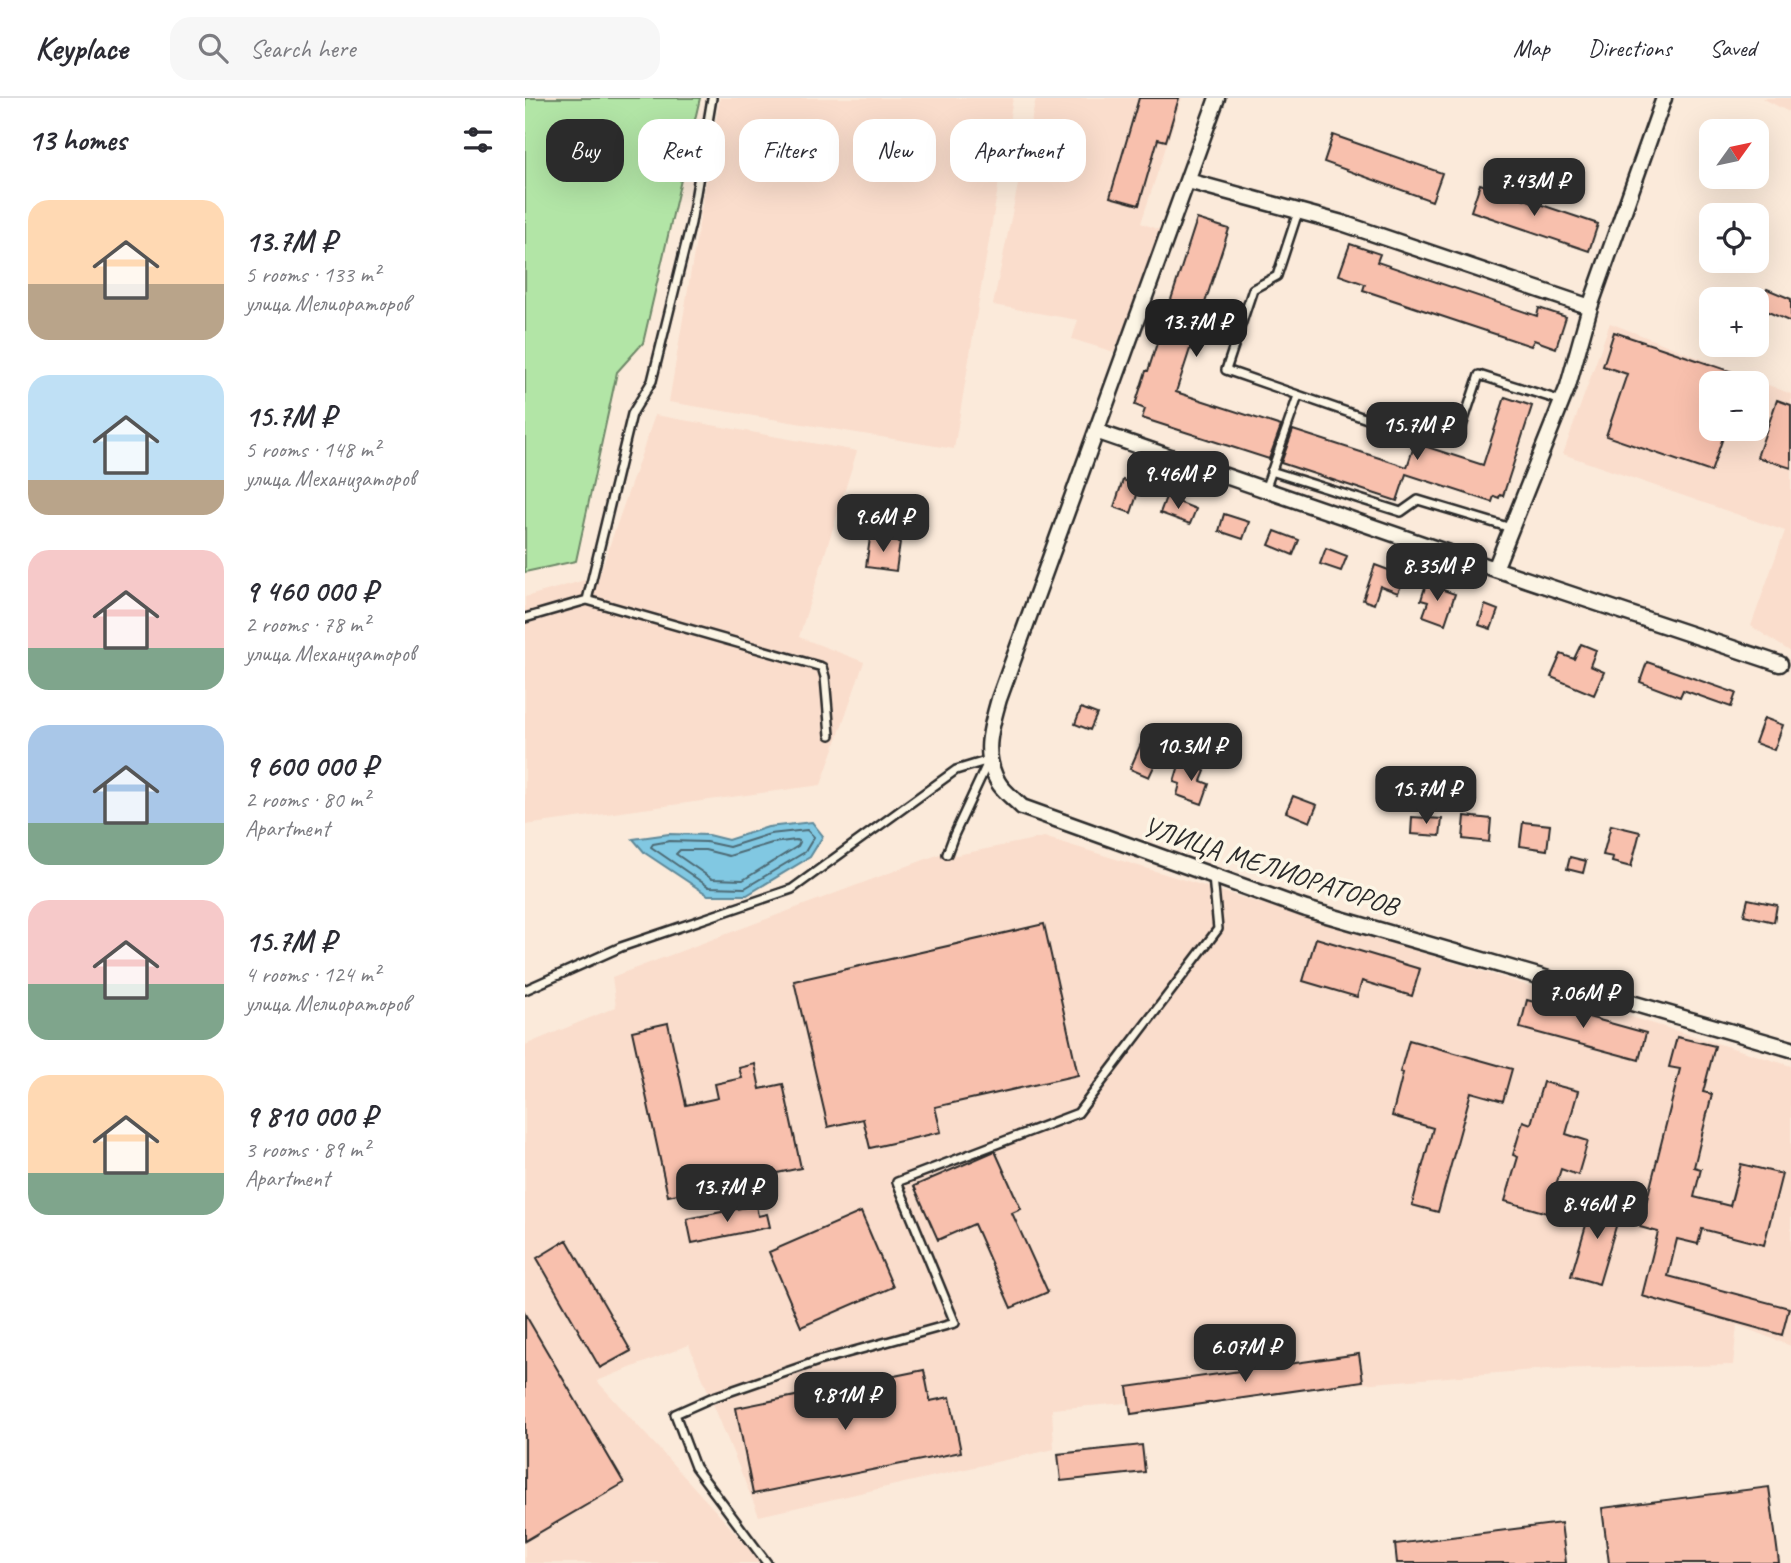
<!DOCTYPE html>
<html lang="en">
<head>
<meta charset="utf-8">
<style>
  :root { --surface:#fff; --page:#f7f7f7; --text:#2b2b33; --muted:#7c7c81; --line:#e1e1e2; --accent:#2b2b2b }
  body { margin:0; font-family:Caveat,sans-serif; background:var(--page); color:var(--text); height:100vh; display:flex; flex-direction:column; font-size:26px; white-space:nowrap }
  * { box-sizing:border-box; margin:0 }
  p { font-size:23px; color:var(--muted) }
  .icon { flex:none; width:38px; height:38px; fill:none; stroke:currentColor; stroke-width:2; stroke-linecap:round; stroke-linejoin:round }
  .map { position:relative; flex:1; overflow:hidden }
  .details { display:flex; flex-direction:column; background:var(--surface); width:525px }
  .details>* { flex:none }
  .banner { position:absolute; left:21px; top:21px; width:665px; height:63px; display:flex; gap:14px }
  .needle { width:46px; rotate:57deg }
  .buttons { position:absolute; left:1174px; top:21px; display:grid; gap:14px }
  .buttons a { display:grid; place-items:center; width:70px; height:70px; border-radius:14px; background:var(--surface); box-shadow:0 7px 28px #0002; font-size:35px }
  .price { position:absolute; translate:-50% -60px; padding:0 16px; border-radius:14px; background:var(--accent); color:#fff; font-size:23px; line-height:46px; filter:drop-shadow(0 2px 4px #0008) }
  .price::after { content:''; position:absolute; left:50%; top:42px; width:21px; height:16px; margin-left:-10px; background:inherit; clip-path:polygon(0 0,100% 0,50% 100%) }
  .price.selected { background:#222; color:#fff }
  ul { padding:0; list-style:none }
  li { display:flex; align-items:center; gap:21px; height:175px; padding:0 28px }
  li span { display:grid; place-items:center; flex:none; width:196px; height:140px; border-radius:21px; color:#555 }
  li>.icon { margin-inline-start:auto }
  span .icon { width:84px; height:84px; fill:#fffc; stroke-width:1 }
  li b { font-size:30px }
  h2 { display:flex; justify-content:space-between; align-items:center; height:84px; padding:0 28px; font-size:30px }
  .pill { padding:0 24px; border-radius:21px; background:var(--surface); box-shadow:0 7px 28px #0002; font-size:24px; line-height:63px }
  .pill.selected { background:var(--accent); color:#fff }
  header { display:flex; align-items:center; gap:42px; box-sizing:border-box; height:98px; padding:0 35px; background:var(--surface); border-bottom:2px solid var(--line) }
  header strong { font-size:33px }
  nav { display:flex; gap:38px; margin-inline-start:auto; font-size:24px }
  .search { width:490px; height:63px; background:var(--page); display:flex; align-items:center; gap:18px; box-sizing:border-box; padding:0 24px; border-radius:21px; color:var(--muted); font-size:26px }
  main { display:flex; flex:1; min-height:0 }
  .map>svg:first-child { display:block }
</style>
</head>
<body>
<header>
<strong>Keyplace</strong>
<div class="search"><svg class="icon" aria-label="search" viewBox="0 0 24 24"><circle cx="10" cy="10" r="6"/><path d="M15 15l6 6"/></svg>Search here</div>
<nav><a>Map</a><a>Directions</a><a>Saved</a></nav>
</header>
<main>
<section class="details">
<h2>13 homes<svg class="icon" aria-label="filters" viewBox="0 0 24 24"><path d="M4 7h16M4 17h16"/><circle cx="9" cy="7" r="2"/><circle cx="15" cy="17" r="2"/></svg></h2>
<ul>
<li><span style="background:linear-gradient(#ffd9b3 60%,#b9a48a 0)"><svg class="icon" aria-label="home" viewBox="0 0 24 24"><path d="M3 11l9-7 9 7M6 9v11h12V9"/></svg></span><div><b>13.7M ₽</b><p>5 rooms · 133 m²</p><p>улица Мелиораторов</p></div></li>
<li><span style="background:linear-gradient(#bfe0f5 75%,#b9a48a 0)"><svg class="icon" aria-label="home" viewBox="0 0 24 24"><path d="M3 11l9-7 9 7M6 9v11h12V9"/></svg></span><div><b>15.7M ₽</b><p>5 rooms · 148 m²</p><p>улица Механизаторов</p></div></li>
<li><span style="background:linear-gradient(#f6c9c9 70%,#7fa58c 0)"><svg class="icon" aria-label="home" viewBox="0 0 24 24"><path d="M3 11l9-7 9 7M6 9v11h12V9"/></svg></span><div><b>9 460 000 ₽</b><p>2 rooms · 78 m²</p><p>улица Механизаторов</p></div></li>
<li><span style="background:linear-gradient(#a9c7e8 70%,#7fa58c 0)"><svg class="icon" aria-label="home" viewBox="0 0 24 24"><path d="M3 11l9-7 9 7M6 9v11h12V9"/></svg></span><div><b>9 600 000 ₽</b><p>2 rooms · 80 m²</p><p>Apartment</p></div></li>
<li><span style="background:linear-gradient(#f6c9c9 60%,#7fa58c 0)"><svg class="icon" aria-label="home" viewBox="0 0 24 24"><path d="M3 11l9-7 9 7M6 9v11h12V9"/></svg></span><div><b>15.7M ₽</b><p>4 rooms · 124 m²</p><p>улица Мелиораторов</p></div></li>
<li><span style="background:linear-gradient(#ffd9b3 70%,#7fa58c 0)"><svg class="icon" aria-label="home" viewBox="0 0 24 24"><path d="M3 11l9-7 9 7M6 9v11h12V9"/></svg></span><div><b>9 810 000 ₽</b><p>3 rooms · 89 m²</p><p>Apartment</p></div></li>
</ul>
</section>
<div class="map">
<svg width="1266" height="1465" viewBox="0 0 1266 1465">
  <rect width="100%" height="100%" fill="#fbeada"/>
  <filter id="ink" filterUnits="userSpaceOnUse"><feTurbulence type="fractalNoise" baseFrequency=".0143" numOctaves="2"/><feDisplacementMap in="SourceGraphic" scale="14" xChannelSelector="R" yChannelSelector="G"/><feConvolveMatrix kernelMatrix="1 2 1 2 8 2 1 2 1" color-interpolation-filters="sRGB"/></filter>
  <g filter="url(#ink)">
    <!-- built -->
    <path fill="#faddcc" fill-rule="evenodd" d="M195 0H488L429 351 144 304Z
      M511 0H657L616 125 640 134 589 254 547 241 553 222 468 207Z
      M1237 0H1266V15Z
      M1085 225 1266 296V554L1226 528 1260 433 1038 356ZM1186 285H1232V331H1186Z
      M130 317 332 353 274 539 339 564 296 687 0 727V499L74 478Z
      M519 739 1266 968V1248L1212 1227 1208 1267 1022 1271 527 1311 529 1351 234 1418 164 1247 72 1283 238 1465H0V947L91 909 87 879 420 754 432 757Z"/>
    <!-- green -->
    <path fill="#b2e5a6" stroke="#6e8868" stroke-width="2" d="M0 0H175L118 245 92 274 51 463 0 474Z"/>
    <!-- water -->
    <path fill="#81c8e2" stroke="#5f8999" stroke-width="2" d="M287 724 298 738 285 759 222 797H183L120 755 108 741 144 736 183 737 203 742 243 729Z"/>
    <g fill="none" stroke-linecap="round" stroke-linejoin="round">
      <!-- shore -->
      <path stroke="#4d6a74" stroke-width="2" d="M282 732 289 739 280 754 220 790 184 789 126 749 128 746 145 743 181 744 204 749 245 736Z
        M271 742 275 744 273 748 218 782 187 781 151 756 155 752H180L204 758 247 745Z"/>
    </g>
    <!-- building -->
    <path fill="#f8c0ad" stroke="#2b2b2b" stroke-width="2" d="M614 0H654L641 43 633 41 614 107 585 99Z
      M808 37 917 75 907 103 799 64Z
      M955 86 1073 126 1064 153 946 113Z
      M672 121 704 131 651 294 756 328 744 361 617 320 620 311 610 307 621 273H623Z
      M825 146 855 156 852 164 1012 218 1014 210 1041 219 1031 250 1009 242 1006 248 838 192 840 186 814 177Z
      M1242 191 1266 201V224L1234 210Z
      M1089 234 1234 283V285H1186V331H1201L1186 374 1081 338 1102 276 1078 268Z
      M980 299 1007 308 978 398 975 397 974 400 969 398 967 404 881 376 872 403 756 365 768 332 882 369 890 345 958 367Z
      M1252 302 1266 307V370L1232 359Z
      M598 382 615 388 606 415 589 409Z
      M641 399 671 411 665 426 635 415Z
      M699 416 724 424 718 441 694 433Z
      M750 433 774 442 768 457 744 447Z
      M345 440 375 444 371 473 341 469Z
      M801 450 822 458 816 473 795 466Z
      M850 467 880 478 873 495 855 488 849 506 838 502Z
      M901 486 930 496 920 526 898 518 903 504 896 502Z
      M960 507 973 512 966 531 954 527Z
      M1056 546 1071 552 1065 568 1079 574 1069 597 1026 579 1036 556 1049 561Z
      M1122 564 1211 595 1206 609 1158 592 1155 599 1115 584Z
      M556 610 572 616 565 632 550 626Z
      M1239 620 1258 627 1249 652 1230 645Z
      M618 641 642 651 635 666 631 664 624 679 605 671Z
      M655 664 680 673 676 683 684 686 677 706 652 697 655 686 649 684Z
      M768 698 792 707 785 724 761 714Z
      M940 718 966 721 964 744 938 741Z
      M887 719 917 721 915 738 886 736Z
      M998 724 1025 727 1022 752 995 748Z
      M1086 727 1115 734 1106 769 1087 764 1088 759 1078 757Z
      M1045 759 1061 763 1058 775 1042 771Z
      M1223 801 1252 807 1249 824 1219 817Z
      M519 826 553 977 410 1009 416 1034 345 1050 338 1021 303 1029 269 883Z
      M791 840 895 871 887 898 837 883 832 899 778 883Z
      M1002 902 1121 935 1114 962 995 930Z
      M143 925 161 1007 193 1000 190 986 217 980 214 970 230 966 235 991 258 986 276 1070 143 1098 107 933Z
      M1152 939 1190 948 1178 994 1187 996 1169 1069 1176 1071 1169 1099 1205 1108 1216 1066 1257 1076 1239 1147 1177 1131 1173 1146 1152 1141 1143 1178 1264 1210 1257 1237 1117 1198 1133 1134 1115 1129 1155 971 1144 969Z
      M884 942 987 971 978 1003 946 994 913 1114 887 1107 908 1030 867 1018 878 975 875 974Z
      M1018 984 1053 993 1041 1036 1063 1043 1053 1077 1036 1071 1022 1115 980 1103 993 1059 988 1057 998 1023 1006 1026Z
      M470 1053 496 1111 487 1115 523 1194 486 1210 449 1126 413 1142 389 1088Z
      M1069 1100 1097 1108 1074 1186 1046 1178Z
      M231 1107 233 1118 242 1116 245 1129 167 1145 162 1121Z
      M336 1114 368 1189 276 1229 244 1154Z
      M42 1142 106 1253 75 1270 12 1160Z
      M0 1216 99 1385 0 1443Z
      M834 1256 838 1283 606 1316 602 1289Z
      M399 1272 405 1303 425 1299 436 1354 228 1396 211 1310Z
      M617 1347 620 1374 536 1383 533 1356Z
      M1244 1389 1254 1465H1084L1077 1410Z
      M1036 1425 1041 1465H872L870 1446Z"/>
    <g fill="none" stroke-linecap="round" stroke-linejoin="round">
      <!-- service casing -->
      <g stroke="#2b2b2b" stroke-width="12">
        <path id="service" d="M773 114 752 178 728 191 701 272 868 330 900 317 937 328 954 277 1037 303
          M746 373 876 414 893 402 986 430
          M740 392 773 298
          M62 502 297 569 300 579 305 637
          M0 520 62 502 107 316 127 283 166 125 187 0
          M0 892 96 849 267 791 431 672 464 662 429 737 422 756
          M242 1465 170 1369 150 1316 186 1300 293 1263 430 1225 372 1084 553 1015 693 831 688 779"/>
      </g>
      <!-- minor casing -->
      <g stroke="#2b2b2b" stroke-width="19">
        <path id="minor" d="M692 0 474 601C466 630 457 656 473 684 478 693 489 701 497 709L781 811 1266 951
          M663 83 817 125 1065 209
          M573 334 970 471 1255 566
          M970 471 1043 288 1065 209 1139 0"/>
      </g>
      <!-- service -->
      <use href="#service" stroke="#fcf5e5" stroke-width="7"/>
      <!-- minor -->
      <use href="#minor" stroke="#fcf5e5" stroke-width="14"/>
    </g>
  </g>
  <g text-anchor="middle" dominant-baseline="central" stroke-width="7" stroke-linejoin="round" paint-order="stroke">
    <!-- street labels -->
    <g font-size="28" fill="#2b2b2b" stroke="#fcf5e5">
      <text transform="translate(745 768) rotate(18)">УЛИЦА МЕЛИОРАТОРОВ</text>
    </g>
  </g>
</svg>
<div class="buttons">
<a><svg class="needle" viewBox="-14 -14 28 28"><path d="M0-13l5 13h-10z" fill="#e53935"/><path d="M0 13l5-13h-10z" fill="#7c7c81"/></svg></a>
<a><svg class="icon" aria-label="locate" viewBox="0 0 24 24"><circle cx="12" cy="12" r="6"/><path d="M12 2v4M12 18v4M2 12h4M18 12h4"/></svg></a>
<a>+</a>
<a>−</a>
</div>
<b class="price" style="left:1009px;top:120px">7.43M ₽</b>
<b class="price selected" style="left:671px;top:261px">13.7M ₽</b>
<b class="price" style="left:892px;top:364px">15.7M ₽</b>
<b class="price" style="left:653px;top:413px">9.46M ₽</b>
<b class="price" style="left:358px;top:456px">9.6M ₽</b>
<b class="price" style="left:912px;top:505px">8.35M ₽</b>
<b class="price" style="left:666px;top:685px">10.3M ₽</b>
<b class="price" style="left:901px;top:728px">15.7M ₽</b>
<b class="price" style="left:1058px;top:932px">7.06M ₽</b>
<b class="price" style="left:202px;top:1126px">13.7M ₽</b>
<b class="price" style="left:1072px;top:1143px">8.46M ₽</b>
<b class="price" style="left:720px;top:1286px">6.07M ₽</b>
<b class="price" style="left:320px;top:1334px">9.81M ₽</b>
<div class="banner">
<a class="pill selected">Buy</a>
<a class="pill">Rent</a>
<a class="pill">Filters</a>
<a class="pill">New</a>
<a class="pill">Apartment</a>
</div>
</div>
</main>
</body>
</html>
